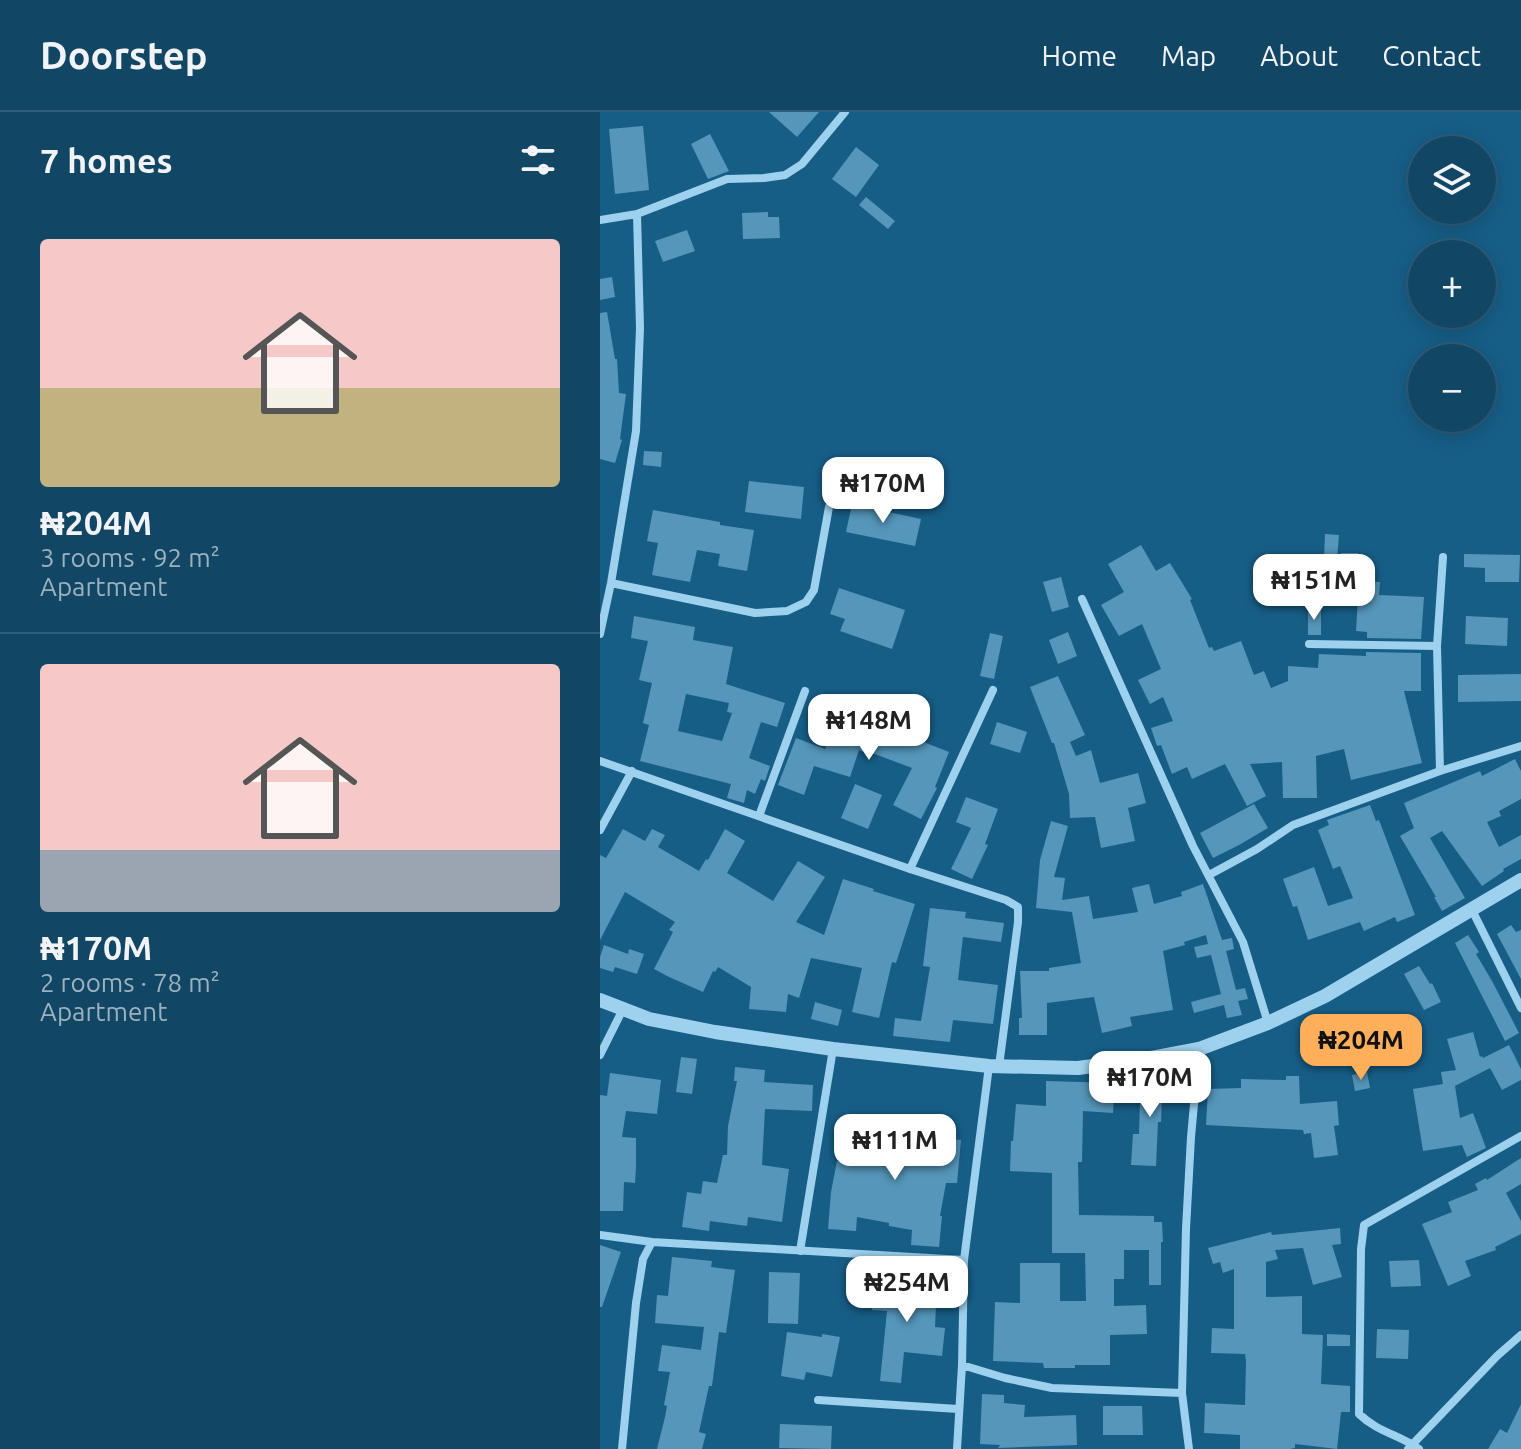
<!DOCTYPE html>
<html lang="en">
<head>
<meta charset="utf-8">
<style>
  :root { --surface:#114665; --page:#1a4d6b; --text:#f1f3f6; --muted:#9cb1bf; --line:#305e79; --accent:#ffaf5a }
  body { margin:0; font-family:Ubuntu,sans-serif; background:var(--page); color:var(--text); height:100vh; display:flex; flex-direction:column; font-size:30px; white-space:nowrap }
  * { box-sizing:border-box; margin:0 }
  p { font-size:26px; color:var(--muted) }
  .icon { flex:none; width:44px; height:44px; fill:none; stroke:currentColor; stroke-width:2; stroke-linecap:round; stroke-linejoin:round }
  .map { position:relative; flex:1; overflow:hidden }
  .side { display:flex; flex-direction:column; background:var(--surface); width:600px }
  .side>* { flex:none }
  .controls { position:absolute; left:808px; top:24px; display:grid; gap:16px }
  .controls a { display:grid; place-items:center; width:88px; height:88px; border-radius:50%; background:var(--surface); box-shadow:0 4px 20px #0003,0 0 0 2px var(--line); font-size:40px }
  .price { position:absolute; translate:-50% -68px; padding:0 18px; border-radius:16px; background:#fff; color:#222; font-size:26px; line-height:52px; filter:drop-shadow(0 2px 4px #0008) }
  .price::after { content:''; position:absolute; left:50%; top:48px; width:24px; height:18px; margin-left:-12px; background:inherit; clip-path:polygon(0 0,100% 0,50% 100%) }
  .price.current { background:var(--accent); color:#111 }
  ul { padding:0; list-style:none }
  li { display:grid; align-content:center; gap:16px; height:424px; padding:0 40px }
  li+li { border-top:2px solid var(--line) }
  li span { display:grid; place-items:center; height:248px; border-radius:8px; color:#555 }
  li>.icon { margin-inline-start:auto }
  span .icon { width:144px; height:144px; fill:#fffc; stroke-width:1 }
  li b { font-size:34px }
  h2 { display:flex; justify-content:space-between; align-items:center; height:96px; padding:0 40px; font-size:34px }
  header { display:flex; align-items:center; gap:48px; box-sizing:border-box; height:112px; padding:0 40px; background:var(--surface); border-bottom:2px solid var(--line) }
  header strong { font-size:38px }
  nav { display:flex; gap:44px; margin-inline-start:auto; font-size:28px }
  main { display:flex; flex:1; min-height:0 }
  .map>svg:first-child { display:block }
</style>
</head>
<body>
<header>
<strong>Doorstep</strong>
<nav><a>Home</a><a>Map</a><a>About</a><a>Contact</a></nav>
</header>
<main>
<section class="side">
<h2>7 homes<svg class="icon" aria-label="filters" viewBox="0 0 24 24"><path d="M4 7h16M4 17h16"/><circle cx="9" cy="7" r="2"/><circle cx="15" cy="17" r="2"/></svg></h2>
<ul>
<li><span style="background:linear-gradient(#f6c9c9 60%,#c2b280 0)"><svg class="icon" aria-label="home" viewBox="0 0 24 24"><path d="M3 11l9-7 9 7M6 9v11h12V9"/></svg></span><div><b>₦204M</b><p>3 rooms · 92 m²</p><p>Apartment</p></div></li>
<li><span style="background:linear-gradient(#f6c9c9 75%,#9aa5b1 0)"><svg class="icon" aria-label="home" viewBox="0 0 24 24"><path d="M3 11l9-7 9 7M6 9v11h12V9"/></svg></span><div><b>₦170M</b><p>2 rooms · 78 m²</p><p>Apartment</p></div></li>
</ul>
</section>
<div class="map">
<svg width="921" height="1337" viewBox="0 0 921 1337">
  <rect width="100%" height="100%" fill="#175e87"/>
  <!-- building -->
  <path fill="#5596ba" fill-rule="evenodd" d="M169 0H219L197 25Z
    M43 14 49 78 15 82 9 17Z
    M110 22 129 59 108 67 91 32Z
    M256 35 279 53 256 85 232 67Z
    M266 85 295 109 288 117 259 93Z
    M168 100V105H179L180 126 143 127 142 101Z
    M87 118 95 139 63 150 55 129Z
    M12 165 15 185 0 188V167Z
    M7 200 15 247H17L19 281 26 282 20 327 22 328 15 351 0 347V201Z
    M44 339 62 340 61 355 43 353Z
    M149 369 204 375 201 407 145 400Z
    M252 392 321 407 315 434 246 420Z
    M53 398 120 410V413L154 418 147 459 118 454 120 442 97 438 90 470 52 463 58 431 47 429Z
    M725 422 739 423 737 447 724 446Z
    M541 433 556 459 570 451 592 487 590 488 609 536 612 535 614 539 641 529 654 563 664 559 671 576 688 569V554L718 556 719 542 766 544V540L821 541V579H804L822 651 751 668 744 637 716 644 717 686H683L682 650 650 652 666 684 647 694 625 652 592 667 587 655 572 662 561 633 557 634 551 616 573 609 563 585 550 592 538 568 561 557 542 512 519 524 501 493 524 480 508 452Z
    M741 441H758V466H741Z
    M864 442 920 443 919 470H885V456L864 455Z
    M461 465 469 495 452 500 443 470Z
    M759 469 780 470 779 483 824 485 821 527 767 526V520L756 519Z
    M239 476 305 498 292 537 240 519 245 507 230 502Z
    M708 498H721V523H708Z
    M34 504 95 515 93 528 133 535 126 572 185 591 177 615 161 610 149 646 170 654 165 669 161 667 155 682 147 678 144 691 127 686 131 672 40 649 49 613 43 611 52 571 39 568 48 529 31 526ZM86 582 129 591 127 600 132 601 122 629 78 619Z
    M866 504 908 506 907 534 865 532Z
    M468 520 477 544 458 552 449 528Z
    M390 521 403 524 394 567 380 564Z
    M921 562V589L858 590V563Z
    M458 564 485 623 470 630 476 644 491 638 500 671 538 661 546 691 528 696 535 729 501 736 495 705 470 706 469 682 454 631H452L430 575Z
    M238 605 290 626 293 618 349 640 335 675 337 676 321 707 293 693 312 656 264 638 263 640 259 638 250 665 214 654 204 683 178 673 196 626 225 637Z
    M397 610 427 620 420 641 390 632Z
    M915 647 921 659V687L899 699 901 704 887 710 899 735 921 723V747L903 757 904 759 882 774 842 719 830 726 865 786 842 799 834 785H836L800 724 814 716 804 691 880 659 882 664Z
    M255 672 282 683 268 717 241 706Z
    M366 685 398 697 385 732 388 733 372 767 351 757 371 716 356 710Z
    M654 692 668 716 639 733 613 746 600 721Z
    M770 693 776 709 779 708 815 803 797 810 795 805 764 819 760 810 708 828 697 794 693 795 683 767 714 755 728 794 753 786 740 754 733 757 718 718 729 713 727 708Z
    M451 709 468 714 454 765 465 766 462 788 489 784 493 807 538 800 532 776 549 772 554 792 582 784 581 780 603 772 622 828 632 826 634 837 626 839 636 878 645 876 648 887 638 889 642 903 627 906 624 893 594 901 591 890 621 882 611 843 597 846 594 835 608 832 606 823 584 830 585 833 563 839 573 898 530 905 532 914 502 921 494 885 447 891V923H419V906H422L420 859H449V856L481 851 472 800 436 796 440 748Z
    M23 717 45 729 52 717 65 723 58 735 99 759 106 747 108 748 125 717 145 729 127 761 173 789 198 749 225 765 196 810 224 823 243 767 274 777 273 779 315 792 296 851 292 850 279 906 252 900 262 856 211 846 199 886 188 882 186 900 149 897 151 875 118 855 115 860 113 859 103 880 69 865 54 857 73 820 69 818 75 810 25 780 0 828V743L6 746Z
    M330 796 366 800 365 806 404 811 401 830 363 825 358 868 398 873 393 912 353 908 350 930 293 924 295 906 321 909 330 855 323 854Z
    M911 813 916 820 921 818V867L897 822Z
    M868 823 879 840 876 842 892 869 919 921 905 929 855 831Z
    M4 833 28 842 29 837 44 842 37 862 15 855 13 860 0 856V845Z
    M819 854 830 872 832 871 841 890 824 898 804 862Z
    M215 890 242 898 238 914 211 907Z
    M873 920 880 945 882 944 883 946 909 933 921 957V968L902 978 890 956 855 974 860 1006 873 1001 886 1036 867 1045 862 1033 823 1039 813 977 843 972 841 960 856 958 847 927Z
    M81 945 97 947 92 982 76 980Z
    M135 955 165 958 164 970 213 973 212 999 165 997 162 1053 189 1057 182 1110 148 1105 147 1114 110 1109 109 1119 82 1115 87 1080 101 1082 103 1069 117 1071 123 1043H127L128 1014 137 969H134Z
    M767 960 770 976 755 979 752 963Z
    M10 961 61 968 57 1002 26 999 22 1025 36 1026V1055L35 1071 24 1070 23 1099H0V983L7 984Z
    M538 964H559V974L578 973V985L562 986 561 1010H558L556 1054 531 1053 533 1022H539L540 986H538Z
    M686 964H699L700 992 737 989 739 1013 734 1014 738 1043 714 1046 711 1021 704 1022 703 1018 606 1013 608 977 641 976V967L686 968Z
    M446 969 515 971 513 1001 483 999 482 1050H478L479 1103 554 1104V1110H562L563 1130H561V1173H549V1138H524V1167H514V1194L546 1193 547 1222 510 1223V1253H475V1256H444L443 1251 393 1249 395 1190 420 1191V1151H460V1189H486L485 1141H452V1061L410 1059 411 1029H413L416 992 446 994Z
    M287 1017 341 1022 340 1026 361 1028 357 1071H346L340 1104H342L339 1135 311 1133 312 1118 289 1114V1111L257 1105 256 1119 228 1117 231 1080 237 1049 240 1050 243 1022 287 1026Z
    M921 1046V1072L906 1081 921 1109V1122L895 1135 896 1138 865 1149 871 1164 848 1174 822 1112 852 1100 848 1090 878 1078 875 1072 886 1066 887 1068Z
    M740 1116 741 1132 732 1133 742 1165 713 1173 703 1136 675 1138 678 1147 666 1150V1185L702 1184V1222L723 1223 721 1272 750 1274V1300H741L737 1337 695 1332V1336L690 1337H640V1323L604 1321 605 1291 645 1293 646 1249 645 1242 611 1241 612 1216 634 1217V1157L623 1161 620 1150 613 1152 608 1136 671 1120 672 1123Z
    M0 1133 21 1140 2 1195H0Z
    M72 1145 112 1149 111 1155 135 1158 126 1221 119 1220 112 1274H109L99 1320 106 1322 102 1337H57L65 1305 67 1294 64 1293 70 1260 58 1259 62 1233 101 1238 104 1215 55 1211 57 1183 68 1184Z
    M819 1148 821 1174 791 1175 789 1149Z
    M169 1160 200 1161 198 1212 168 1211Z
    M274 1170 337 1173 335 1215 345 1216 342 1244 304 1240 301 1271 280 1269 287 1199 272 1198Z
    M777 1217 809 1218 808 1247 776 1246Z
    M187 1220 222 1225V1222L240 1225 232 1265 206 1260 204 1268 181 1264Z
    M727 1222 750 1223V1234H727Z
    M382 1282 404 1283V1291L425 1293 424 1305 476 1303 477 1333 398 1336 400 1333 380 1332Z
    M921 1292V1337H888L900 1317 907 1321Z
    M503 1294H542L543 1323H503Z
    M180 1312 232 1314 231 1337 179 1336Z"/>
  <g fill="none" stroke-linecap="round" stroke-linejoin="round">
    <!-- minor -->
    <path stroke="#9ed1ee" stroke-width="8" d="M0 108 37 102 127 67 164 66 185 63 202 52 245 0
      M11 471 155 501 187 499 206 490 214 478 229 395
      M482 487 593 734 643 830 668 911
      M0 522 11 471 36 319 40 216 37 102
      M709 532 837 534
      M0 649 310 757 406 788 418 795V810L399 954
      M840 659 837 534 843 445
      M159 704 205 579
      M0 718 32 659
      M310 757 393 578
      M609 763 657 737 693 713 840 659 921 634
      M872 798 921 896
      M0 943 23 897
      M0 1123 52 1130
      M200 1139 233 937
      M362 1253 405 1266 452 1276 582 1281
      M218 1288 358 1297
      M22 1337 36 1191 43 1147 52 1130 364 1148
      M357 1337 362 1253 364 1148 389 954
      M589 1337 582 1281 586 1117 591 1025 599 937
      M808 1337 897 1244 921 1223
      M819 1337C798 1322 779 1321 759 1302L761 1137 764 1113 921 1024"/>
    <!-- tertiary -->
    <path stroke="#9ed1ee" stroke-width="14" d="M0 888 49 907 115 920 233 937 389 954 478 956 546 947 599 937 668 911 725 884 921 768"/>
  </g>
</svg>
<div class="controls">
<a><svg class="icon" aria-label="layers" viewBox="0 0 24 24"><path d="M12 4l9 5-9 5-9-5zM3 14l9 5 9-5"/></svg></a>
<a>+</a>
<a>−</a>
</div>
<b class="price" style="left:283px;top:413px">₦170M</b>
<b class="price" style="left:714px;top:510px">₦151M</b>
<b class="price" style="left:269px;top:650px">₦148M</b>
<b class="price current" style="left:761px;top:970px">₦204M</b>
<b class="price" style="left:550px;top:1007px">₦170M</b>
<b class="price" style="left:295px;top:1070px">₦111M</b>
<b class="price" style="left:307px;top:1212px">₦254M</b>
</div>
</main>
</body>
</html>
